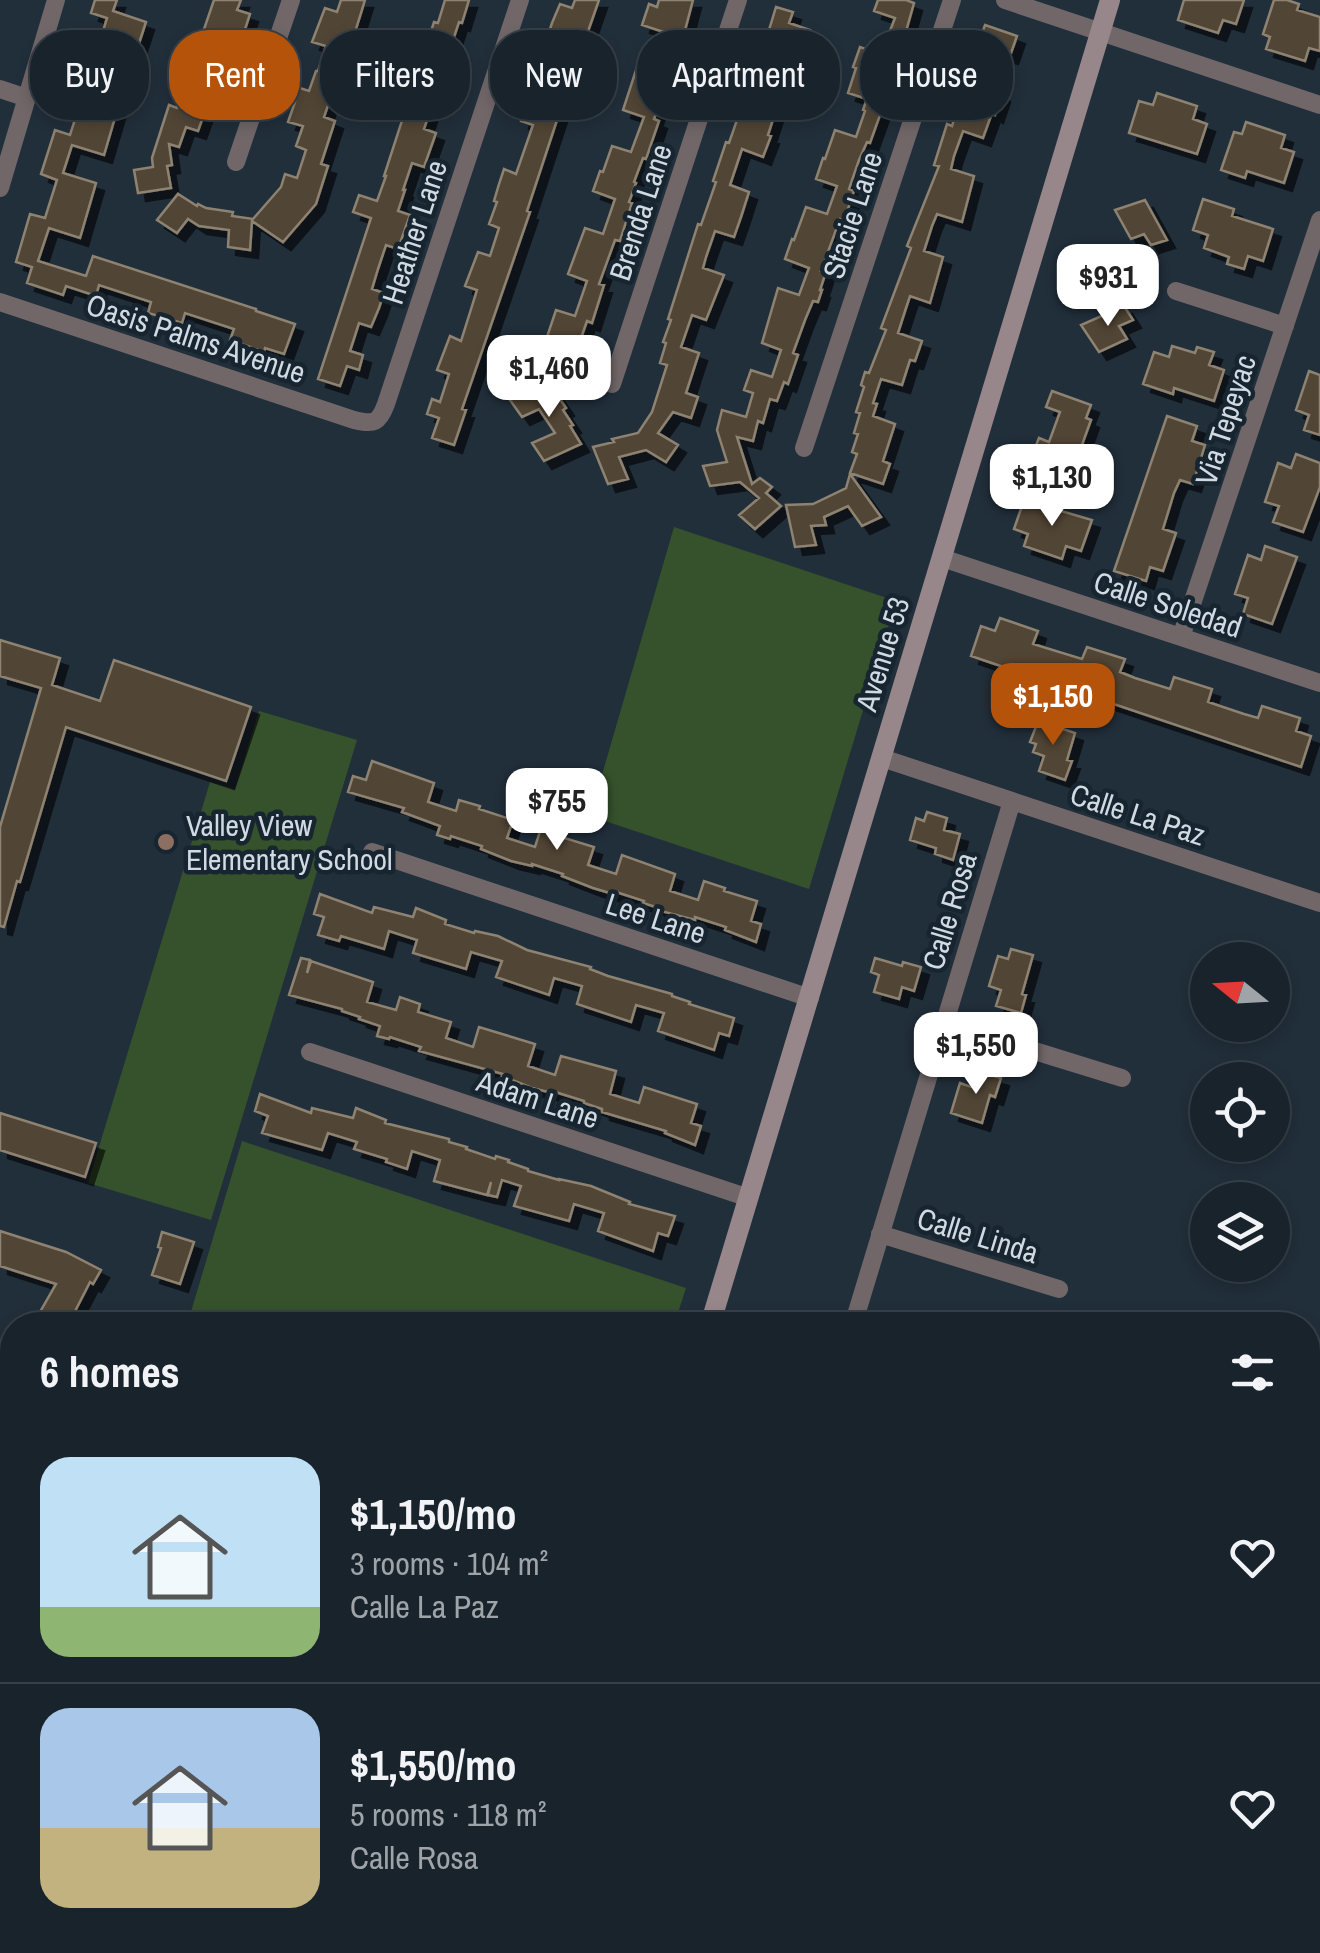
<!DOCTYPE html>
<html lang="en">
<head>
<meta charset="utf-8">
<style>
  :root { --surface:#19232c; --page:#222b34; --text:#f1f3f6; --muted:#9fa4a9; --line:#374048; --accent:#b45309 }
  body { margin:0; font-family:"Archivo Narrow",sans-serif; background:var(--page); color:var(--text); height:100vh; display:flex; flex-direction:column; font-size:38px; white-space:nowrap }
  * { box-sizing:border-box; margin:0 }
  p { font-size:32px; color:var(--muted) }
  .icon { flex:none; width:55px; height:55px; fill:none; stroke:currentColor; stroke-width:2; stroke-linecap:round; stroke-linejoin:round }
  .map { position:relative; flex:1; overflow:hidden }
  .sheet { position:absolute; left:0px; top:1312px; width:1320px; height:642px; display:flex; flex-direction:column; background:var(--surface); border-radius:40px 40px 0 0; box-shadow:0 5px 15px #0003,0 0 0 2px var(--line) }
  .sheet>* { flex:none }
  .hud { position:absolute; left:30px; top:30px; width:1260px; height:90px; display:flex; gap:20px }
  .needle { width:65px; rotate:288deg }
  .fabs { position:absolute; left:1190px; top:942px; display:grid; gap:20px }
  .fabs a { display:grid; place-items:center; width:100px; height:100px; border-radius:50%; background:var(--surface); box-shadow:0 5px 15px #0003,0 0 0 2px var(--line); font-size:50px }
  .price { position:absolute; translate:-50% -85px; padding:0 22px; border-radius:20px; background:#fff; color:#222; font-size:32px; line-height:65px; filter:drop-shadow(0 2px 5px #0008) }
  .price::after { content:''; position:absolute; left:50%; top:60px; width:30px; height:22px; margin-left:-15px; background:inherit; clip-path:polygon(0 0,100% 0,50% 100%) }
  .price.active { background:var(--accent); color:#fff }
  ul { padding:0; list-style:none }
  li { display:flex; align-items:center; gap:30px; height:250px; padding:0 40px }
  li+li { border-top:2px solid var(--line) }
  li span { display:grid; place-items:center; flex:none; width:280px; height:200px; border-radius:30px; color:#555 }
  li>.icon { margin-inline-start:auto }
  span .icon { width:120px; height:120px; fill:#fffc; stroke-width:1 }
  li b { font-size:42px }
  h2 { display:flex; justify-content:space-between; align-items:center; height:120px; padding:0 40px; font-size:42px }
  .tag { padding:0 35px; border-radius:40px; background:var(--surface); box-shadow:0 5px 15px #0003,0 0 0 2px var(--line); font-size:35px; line-height:90px }
  .tag.active { background:var(--accent); color:#fff }
  .map>svg:first-child { display:block }
</style>
</head>
<body>
<div class="map">
<svg width="1320" height="1953" viewBox="0 0 1320 1953">
  <defs>
    <filter id="shadow"><feDropShadow dx="8" dy="8" stdDeviation="0" flood-color="#0009"/></filter>
  </defs>
  <rect width="100%" height="100%" fill="#212f3b"/>
  <!-- green -->
  <path fill="#36522c" d="M674 527 896 601 809 889 590 816Z
    M259 711 357 740 211 1220 88 1183 210 782 235 789Z
    M242 1141 686 1288 674 1325H187Z
    M0 1488 12 1492V1662L0 1657Z"/>
  <!-- building -->
  <path fill="#514536" stroke="#8e8271" stroke-width="2.5" filter="url(#shadow)" d="M95 0H117L113 11 146 22 129 74 97 64 87 94 119 104 104 155 72 145 63 173 96 183 80 238 49 228 38 261 86 276 93 256 256 309V311L295 324 284 354 265 348 264 352 230 340 234 329 185 313 182 323 148 313 151 302 99 285 96 296 66 286 63 295 27 283 32 267 16 262 30 214 45 218 57 180 41 174 55 130 70 135 81 101 65 95 80 49 96 54 107 18 91 13Z
    M214 0H241L237 10 250 14 237 54 225 50 216 77 228 81 224 96 212 92 198 131 186 127 179 147 169 144 172 165 167 166 171 188 138 193 134 170 153 167 152 158 169 105 177 108Z
    M341 0H365L342 74 339 73 324 117 335 121 321 164 328 166 316 204 283 242 252 221 250 250 228 247 229 230 199 226 188 219 177 233 157 220 178 194 197 206 198 204 206 208 233 212 232 216 253 219 281 187 285 174 297 178 306 150 296 146 303 126 288 122 295 102 292 101 297 87 309 91 316 71H318L326 46 312 42 325 8 337 12Z
    M445 0H469L462 23 459 22 450 49 462 53 451 88 439 84 424 129 436 133 424 167 412 163 403 190H405L398 211 410 215 398 249 386 245 378 269 372 289 384 293 379 308 371 327 359 323 350 351 363 355 359 370 347 366 340 386 318 379 371 218 353 212 359 195 377 201 386 176H384L434 22 438 23Z
    M575 0H599L558 117 527 211 530 212 462 409 466 410 454 445 432 438 439 418 427 414 432 399 440 402 449 374 437 370 450 336 461 341 477 290 465 286 478 252 490 256 499 228 489 224 497 202 494 201 499 184 504 169 516 174 533 125 521 121 531 87 543 91 559 42 547 38 552 23 560 4 572 8Z
    M659 0H693L683 38 686 39 674 78 669 76 654 119 659 121 646 159 643 158 634 182 636 183 629 202 632 203 620 241 615 240 599 284 604 285 592 323 587 321 580 341 577 339 571 356 568 355 562 375 528 363 535 343 544 346 556 310 575 316 587 281 568 274 585 228 603 234 615 199 593 191 600 171 603 172 612 146 631 152 644 117 623 110 638 64 657 71 666 45 663 44 667 33 642 25 649 4 657 7Z
    M878 0H906L914 3 901 49 880 103 884 104 870 143 867 142 859 160 849 189 854 191 844 221 840 219 821 271 826 272 820 290H822L818 302 813 301 805 320 793 353 798 355 788 384 784 382 777 401 770 399 763 423 758 421 753 441 737 437 752 484 760 478 772 487 766 493 781 506 755 529 739 515 759 498 740 482 710 486 703 466 727 462 717 430 722 410 746 417 753 393 744 390 751 370 772 377 781 350 762 343 778 288 799 295 809 268 785 259 792 239 794 240 806 207 827 214 837 186 816 179 823 158 825 159 835 130 856 137 865 111 863 110 867 99 848 93 856 68 853 67 860 47 881 54 895 18 874 11Z
    M1184 0H1244L1236 24 1223 20 1218 33 1178 20Z
    M1274 0H1287L1299 4 1297 10 1320 17V51L1309 48 1305 61 1266 49 1270 37 1263 34Z
    M776 7 793 12 789 23 810 30 803 50 797 48 789 74 770 67 757 104 776 110 768 135 771 136 763 157 742 149 730 185 749 192 741 217 734 237 715 231 706 257 703 268 724 275 706 320 692 315 681 347 699 353 686 393 698 397 691 418 673 412 658 433 678 445 666 462 646 450 619 457 628 479 608 484 593 447 614 442 612 439 638 433 652 412 667 365 660 363 666 343 663 342 671 320 668 319 698 224 701 225 716 182 713 181 726 142 729 143 744 100 740 99 753 61H756L763 42 765 43Z
    M985 25 1017 36 1010 56 990 50 979 87 1002 94 995 115 992 113 983 138 963 131 954 156 951 169 974 176 962 222 937 214 932 226 924 251 943 257 930 303 910 296 906 308 898 333 922 341 915 361 910 360 902 385 881 379 873 403 877 404 873 416 895 424 883 461 890 464 883 484 850 473 857 454 852 452 858 434 854 433 860 413 856 412 864 387 861 385 865 372 869 373 886 330 881 328 911 248 907 246 939 166 934 165 947 124 952 126 965 83 962 82 974 43 978 44Z
    M1157 93 1197 106 1193 119 1207 124 1197 154 1129 133 1139 101 1153 105Z
    M1246 122 1285 135 1281 148 1294 152 1284 183 1247 171 1245 178 1221 170 1234 132 1242 134Z
    M1203 199 1234 209 1232 216 1273 229 1263 261 1248 256 1244 269 1227 264 1229 257 1204 248 1208 235 1193 230Z
    M1145 200 1167 240 1151 245 1144 234 1131 239 1115 210Z
    M1087 250 1130 264 1125 280 1101 272 1115 292 1077 280Z
    M1124 306 1133 320 1119 326 1127 339 1099 352 1081 325Z
    M1172 346 1195 353 1197 347 1214 352 1209 365 1224 370 1214 401 1174 388 1173 394 1143 384 1154 352 1169 357Z
    M1309 371 1320 375V435L1304 430 1309 415 1296 410Z
    M548 382 566 408 563 410 573 425 570 426 581 444 544 461 532 443 555 433 539 409 522 417 510 400Z
    M1052 391 1091 405 1086 418 1091 420 1073 470 1032 456 1039 438 1049 442 1060 412 1046 407Z
    M1167 416 1197 426 1192 441 1205 445 1193 484 1180 480 1174 493 1163 529 1176 533 1163 571 1150 567 1146 581 1114 571Z
    M1296 454 1320 463V487L1303 532 1273 522 1279 506 1265 502 1278 463 1291 468Z
    M850 474 881 517 862 526 848 506 824 517 826 525 811 526 816 545 795 547 786 505 813 504 846 488Z
    M1024 500 1092 520 1081 551 1066 546 1062 559 1024 546 1028 534 1014 529Z
    M1265 546 1297 557 1272 624 1243 614 1248 598 1235 594 1248 555 1261 560Z
    M1000 618 1038 631 1033 644 1082 659 1087 647 1125 659 1120 672 1135 678 1170 689 1174 677 1212 689 1208 702 1244 714 1258 718 1262 706 1300 718 1296 731 1311 736 1301 767 971 656 981 626 995 631Z
    M0 640 60 658 52 685 100 701 114 660 251 707 226 781 66 727 20 882 17 881 4 927 0 926V827L41 688 0 676Z
    M1050 718 1054 726 1075 733 1067 760 1072 761 1065 780 1039 771 1044 756 1033 752 1036 744 1030 742 1037 724Z
    M372 761 434 783 428 802 456 811 459 800 480 806 479 809 513 820 507 838 535 847 541 828 562 834 561 837 594 847 588 865 616 874 622 855 675 874 670 891 698 900 704 881 725 888 724 891 757 901 751 921 761 924 756 942 725 930 726 927 695 917V920L661 911 662 909 643 903 644 901 613 891V894L593 888 562 876 563 874 532 864V866L511 861 481 849 482 846 451 836 450 839 437 835 440 826 402 812 404 808 348 792 353 776 366 780Z
    M927 812 947 818 944 830 960 834 953 860 935 854 936 848 910 840 916 818 924 821Z
    M320 894 372 913 374 907 413 917 416 908 446 920 445 924 474 933 475 931 498 936 527 950 591 967 590 969 608 976 672 994V996L690 1002 689 1004 734 1018 729 1036 719 1033 714 1050 658 1031 664 1013 636 1005 631 1022 577 1004 582 986 554 978 549 995 496 977 502 961 471 952 466 969 413 953 417 940 389 931 384 949 341 936 339 941 318 935 324 917 314 914Z
    M1011 949 1033 955 1022 994 1026 995 1021 1013 996 1006 1001 990 989 986 998 956 1008 959Z
    M301 958 310 960 307 973 311 961 373 982 367 1002 396 1010 400 997 420 1004 418 1012 451 1022 446 1038 473 1047 479 1027 535 1044 528 1066 555 1075 561 1056 616 1071 610 1094 639 1103 644 1087 697 1104 691 1123 701 1126 695 1145 665 1133 666 1131 602 1112V1109L584 1103V1101L552 1091V1093L532 1088 502 1076 503 1074 419 1051 421 1047 390 1037 389 1039 377 1036 380 1026 359 1019 360 1017 342 1011V1009L289 995Z
    M875 958 902 966 903 962 921 967 914 991 902 987 899 999 874 992 879 975 871 972Z
    M976 1071 1001 1078 995 1097 990 1095 982 1123 951 1113 960 1083 971 1087Z
    M260 1094 311 1113 312 1108 353 1118 356 1108 386 1120 385 1123 449 1139V1142L467 1147 466 1149 495 1159 496 1156 509 1160 508 1162 528 1169V1171L559 1180V1179L591 1186 630 1202 629 1204 675 1216 668 1236 658 1233 653 1251 598 1231 604 1213 574 1204 569 1221 514 1206 521 1186 502 1180 497 1197 488 1195 491 1182 487 1195 434 1181 440 1160 412 1151 407 1169 386 1162 387 1159 354 1149 357 1142 328 1133 322 1150 262 1133 268 1116 255 1111Z
    M0 1113 96 1143 85 1177 0 1150Z
    M0 1231 66 1252 101 1270 93 1284 90 1282 68 1325H36L40 1312 56 1284 0 1266Z
    M162 1232 194 1242 180 1284 152 1275 161 1248 158 1247Z"/>
  <g fill="none" stroke-linecap="round" stroke-linejoin="round">
    <!-- street -->
    <path stroke="#716769" stroke-width="18" d="M1005 0 1320 105
      M0 89 27 98
      M236 162 291 0
      M0 188 56 0
      M1176 291 1285 326
      M0 302 354 420C374 425 379 423 386 404L520 0
      M612 384 738 0
      M804 448 952 0
      M942 558 1320 683
      M1181 637 1320 220
      M882 758 1320 903
      M372 852 810 998
      M944 1023 1122 1078
      M310 1052 749 1198
      M880 1234 1059 1289
      M853 1325 1012 801
      M1308 1363 1320 1367
      M1308 1594 1320 1597
      M0 1810 12 1771
      M488 1953 491 1942"/>
    <!-- secondary -->
    <path stroke="#97878b" stroke-width="20" d="M710 1325 1110 0
      M0 1681 12 1685
      M0 1698 12 1701
      M0 1713 12 1717
      M736 1942 767 1953"/>
  </g>
  <!-- markers -->
  <circle fill="#8d6e63" stroke="#172530" stroke-width="4" cx="166" cy="842" r="10"/>
  <g text-anchor="middle" dominant-baseline="central" stroke-width="9" stroke-linejoin="round" paint-order="stroke">
    <!-- street labels -->
    <g font-size="30" fill="#d1dae2" stroke="#172530">
      <text transform="translate(640 212) rotate(-72)">Brenda Lane</text>
      <text transform="translate(852 215) rotate(-72)">Stacie Lane</text>
      <text transform="translate(414 232) rotate(-72)">Heather Lane</text>
      <text transform="translate(196 338) rotate(18)">Oasis Palms Avenue</text>
      <text transform="translate(1225 420) rotate(-72)">Via Tepeyac</text>
      <text transform="translate(1168 604) rotate(18)">Calle Soledad</text>
      <text transform="translate(882 654) rotate(-73)">Avenue 53</text>
      <text transform="translate(1138 814) rotate(18)">Calle La Paz</text>
      <text transform="translate(949 911) rotate(-73)">Calle Rosa</text>
      <text transform="translate(656 918) rotate(18)">Lee Lane</text>
      <text transform="translate(538 1099) rotate(18)">Adam Lane</text>
      <text transform="translate(978 1235) rotate(17)">Calle Linda</text>
    </g>
    <!-- poi labels -->
    <g font-size="30" fill="#d1dae2" stroke="#172530" text-anchor="start">
      <text x="186" y="825">Valley View<tspan x="186" dy="34">Elementary School</tspan></text>
    </g>
  </g>
</svg>
<div class="fabs">
<a><svg class="needle" viewBox="-14 -14 28 28"><path d="M0-13l5 13h-10z" fill="#e53935"/><path d="M0 13l5-13h-10z" fill="#9fa4a9"/></svg></a>
<a><svg class="icon" aria-label="locate" viewBox="0 0 24 24"><circle cx="12" cy="12" r="6"/><path d="M12 2v4M12 18v4M2 12h4M18 12h4"/></svg></a>
<a><svg class="icon" aria-label="layers" viewBox="0 0 24 24"><path d="M12 4l9 5-9 5-9-5zM3 14l9 5 9-5"/></svg></a>
</div>
<b class="price" style="left:1108px;top:329px">$931</b>
<b class="price" style="left:549px;top:420px">$1,460</b>
<b class="price" style="left:1052px;top:529px">$1,130</b>
<b class="price active" style="left:1053px;top:748px">$1,150</b>
<b class="price" style="left:557px;top:853px">$755</b>
<b class="price" style="left:976px;top:1097px">$1,550</b>
<div class="hud">
<a class="tag">Buy</a>
<a class="tag active">Rent</a>
<a class="tag">Filters</a>
<a class="tag">New</a>
<a class="tag">Apartment</a>
<a class="tag">House</a>
</div>
<section class="sheet">
<h2>6 homes<svg class="icon" aria-label="filters" viewBox="0 0 24 24"><path d="M4 7h16M4 17h16"/><circle cx="9" cy="7" r="2"/><circle cx="15" cy="17" r="2"/></svg></h2>
<ul>
<li><span style="background:linear-gradient(#bfe0f5 75%,#8fb573 0)"><svg class="icon" aria-label="home" viewBox="0 0 24 24"><path d="M3 11l9-7 9 7M6 9v11h12V9"/></svg></span><div><b>$1,150/mo</b><p>3 rooms · 104 m²</p><p>Calle La Paz</p></div><svg class="icon" aria-label="heart" viewBox="0 0 24 24"><path d="M12 20l-8-8c-3-5 5-10 8-4 3-6 11-1 8 4z"/></svg></li>
<li><span style="background:linear-gradient(#a9c7e8 60%,#c2b280 0)"><svg class="icon" aria-label="home" viewBox="0 0 24 24"><path d="M3 11l9-7 9 7M6 9v11h12V9"/></svg></span><div><b>$1,550/mo</b><p>5 rooms · 118 m²</p><p>Calle Rosa</p></div><svg class="icon" aria-label="heart" viewBox="0 0 24 24"><path d="M12 20l-8-8c-3-5 5-10 8-4 3-6 11-1 8 4z"/></svg></li>
</ul>
</section>
</div>
</body>
</html>
